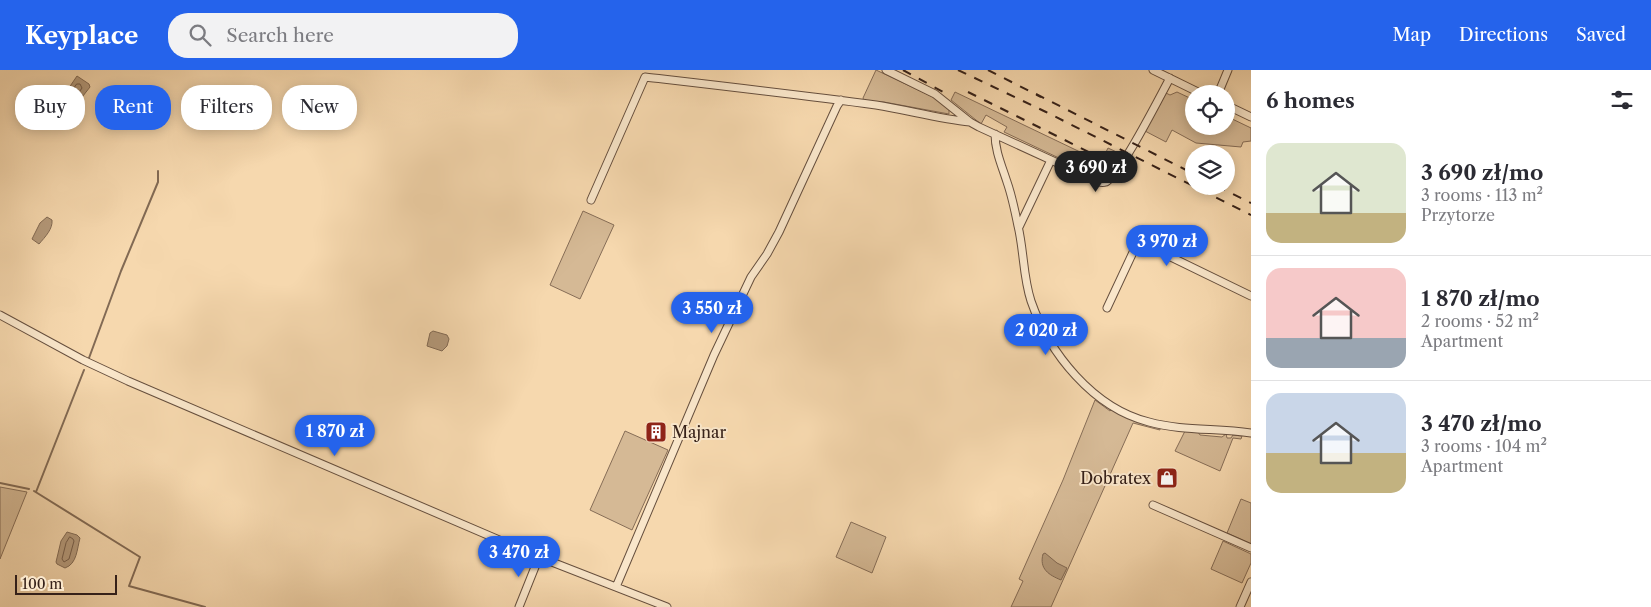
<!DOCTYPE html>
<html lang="en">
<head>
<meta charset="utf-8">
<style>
  :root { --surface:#fff; --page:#f2f2f3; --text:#2b2b33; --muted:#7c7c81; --line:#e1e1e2; --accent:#2563eb }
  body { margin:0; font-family:"Libre Caslon Text",serif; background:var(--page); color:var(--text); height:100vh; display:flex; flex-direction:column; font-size:19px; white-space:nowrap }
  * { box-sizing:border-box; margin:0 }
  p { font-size:16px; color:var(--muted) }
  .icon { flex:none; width:28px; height:28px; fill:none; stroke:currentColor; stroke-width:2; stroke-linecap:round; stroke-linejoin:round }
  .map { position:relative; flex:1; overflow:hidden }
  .sheet { display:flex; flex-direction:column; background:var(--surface); width:400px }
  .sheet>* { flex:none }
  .top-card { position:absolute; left:15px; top:15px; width:475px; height:45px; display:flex; gap:10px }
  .fabs { position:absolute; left:1185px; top:15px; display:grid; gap:10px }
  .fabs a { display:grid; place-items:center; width:50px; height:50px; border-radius:50%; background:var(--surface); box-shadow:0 2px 12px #0003; font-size:25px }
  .scale { position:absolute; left:15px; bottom:12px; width:102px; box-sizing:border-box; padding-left:5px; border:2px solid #362119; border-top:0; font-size:14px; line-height:18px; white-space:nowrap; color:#362119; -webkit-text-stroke:4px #f9e6ca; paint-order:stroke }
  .price { position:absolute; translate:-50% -42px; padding:0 11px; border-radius:18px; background:var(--accent); color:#fff; font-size:16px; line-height:32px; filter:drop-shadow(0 1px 2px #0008) }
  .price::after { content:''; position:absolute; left:50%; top:30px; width:15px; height:11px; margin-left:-8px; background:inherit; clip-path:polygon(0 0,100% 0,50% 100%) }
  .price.on { background:#222; color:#fff }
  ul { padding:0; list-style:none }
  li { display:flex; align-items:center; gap:15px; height:125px; padding:0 15px }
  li+li { border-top:1px solid var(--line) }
  li span { display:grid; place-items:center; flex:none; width:140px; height:100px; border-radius:15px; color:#555 }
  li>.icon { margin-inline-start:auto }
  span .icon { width:60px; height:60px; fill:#fffc; stroke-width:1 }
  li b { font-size:21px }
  h2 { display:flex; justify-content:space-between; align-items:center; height:60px; padding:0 15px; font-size:21px }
  .pill { padding:0 18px; border-radius:20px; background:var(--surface); box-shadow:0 2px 12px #0003; font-size:18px; line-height:45px }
  .pill.on { background:var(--accent); color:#fff }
  header { display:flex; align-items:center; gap:30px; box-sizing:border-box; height:70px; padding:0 25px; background:var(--accent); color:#fff }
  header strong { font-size:24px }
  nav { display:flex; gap:28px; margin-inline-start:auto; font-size:18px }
  .search { width:350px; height:45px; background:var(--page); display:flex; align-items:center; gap:12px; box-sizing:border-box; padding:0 18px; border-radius:20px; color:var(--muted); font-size:19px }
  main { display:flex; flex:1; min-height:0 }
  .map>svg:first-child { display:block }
</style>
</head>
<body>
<header>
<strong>Keyplace</strong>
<div class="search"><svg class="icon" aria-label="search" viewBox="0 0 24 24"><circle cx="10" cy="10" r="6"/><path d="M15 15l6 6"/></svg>Search here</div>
<nav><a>Map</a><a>Directions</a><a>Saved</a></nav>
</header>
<main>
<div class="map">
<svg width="1251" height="537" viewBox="0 0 1251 537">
  <rect width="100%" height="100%" fill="#f6d8ae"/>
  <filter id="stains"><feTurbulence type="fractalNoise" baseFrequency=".004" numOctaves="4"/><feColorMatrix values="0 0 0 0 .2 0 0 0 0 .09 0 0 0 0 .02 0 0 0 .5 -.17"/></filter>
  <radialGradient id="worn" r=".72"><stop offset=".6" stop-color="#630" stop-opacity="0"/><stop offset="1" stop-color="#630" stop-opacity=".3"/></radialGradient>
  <!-- green -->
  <path fill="#d5b995" stroke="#866d57" d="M876 0 933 27 949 38V44L884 32 864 31 863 28Z
    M955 22 1101 92 1108 78 1123 85 1107 106 1099 107 1004 62 1007 57 986 45 981 54 951 30Z
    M1177 22 1194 30V56H1226V46L1251 58V71L1243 72 1241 77 1196 73 1172 60 1166 72 1145 61 1166 23 1170 25Z
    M583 141 614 155 580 229 550 215Z
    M1095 330 1110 341 1112 339 1142 353 1160 358V360L1133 353 1051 537H1011L1023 511 1019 509 1063 410Z
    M625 361 668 380 632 460 590 440Z
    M1185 361 1198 362 1200 365 1222 367 1226 364 1227 368H1231L1233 365 1242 366 1241 369 1233 368 1220 401 1175 381Z
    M0 417 27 422 0 489Z
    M1241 429 1251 433V474L1227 463Z
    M851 452 886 467 872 503 836 487Z
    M1223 471 1251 484V493L1242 513 1211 499Z"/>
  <!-- water -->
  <path fill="#b59a7b" stroke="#826a54" d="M77 6 89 14 90 17 68 45 57 40 56 37Z
    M47 147 52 150C53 159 45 167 39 174L32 169 40 153Z
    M433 261 447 265 449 269 447 276 442 281 427 276 430 263Z
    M67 462 77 465 80 468C77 479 77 494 65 498L57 494 56 492 61 471Z
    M1045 483 1057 493 1067 498 1061 510C1049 505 1039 499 1043 484Z"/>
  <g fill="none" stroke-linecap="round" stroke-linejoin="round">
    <!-- shore -->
    <path stroke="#765e4a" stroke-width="1" d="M77 14H80L82 18 68 38 65 39 63 37V34Z
      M70 467 73 469 74 471 69 489 64 492 62 489 66 473Z"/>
    <!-- stream -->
    <path stroke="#826a54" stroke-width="2" d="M89 288 121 201 158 112V101
      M0 413 29 419
      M34 421 140 487 129 516 205 537
      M36 422 84 300"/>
    <!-- minor casing -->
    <g stroke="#664f3e" stroke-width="9">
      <path id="minor" d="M886 0 935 24 970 52 979 57 1099 112C1102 113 1103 113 1106 112 1120 106 1160 26 1170 8
        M1153 0 1202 24
        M1218 24 1228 0
        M1226 35 1251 47
        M995 64C995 81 1002 96 1007 112 1012 126 1015 141 1018 156 1024 181 1023 207 1031 231 1049 283 1093 338 1149 352 1182 361 1217 358 1251 363
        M591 130 645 7C722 16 800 25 876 35 908 40 939 49 970 52
        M1019 157 1051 90
        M1107 238 1135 178 1142 173 1251 226
        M0 245 83 290 128 311 539 487 667 537
        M1153 435 1251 478
        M616 517 714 285 751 207 767 184 779 162 837 36 841 30
        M519 537 539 487
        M1240 537 1251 512"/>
    </g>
    <!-- minor -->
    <use href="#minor" stroke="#f9e6ca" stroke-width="7"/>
    <!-- rail -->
    <path stroke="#362119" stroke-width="2" stroke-dasharray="9 9" stroke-linecap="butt" d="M903 0 945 23
      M958 0 1046 42 1251 145
      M988 0 1041 27
      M968 22 1107 91
      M1036 24 1194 104
      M1217 116 1251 133"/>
  </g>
  <!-- icons -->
  <defs>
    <g id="building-square" transform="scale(1.125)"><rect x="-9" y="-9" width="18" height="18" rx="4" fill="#8f2418" stroke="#f9e6ca"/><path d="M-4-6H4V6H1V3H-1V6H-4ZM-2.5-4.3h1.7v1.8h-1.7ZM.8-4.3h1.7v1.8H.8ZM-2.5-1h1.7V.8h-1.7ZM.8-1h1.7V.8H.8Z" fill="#fff"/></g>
    <g id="shop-square" transform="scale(1.125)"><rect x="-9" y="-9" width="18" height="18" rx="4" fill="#8f2418" stroke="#f9e6ca"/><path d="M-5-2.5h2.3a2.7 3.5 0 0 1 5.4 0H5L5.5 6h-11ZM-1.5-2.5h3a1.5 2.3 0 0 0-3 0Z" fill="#fff"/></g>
  </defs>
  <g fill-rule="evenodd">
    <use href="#building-square" x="656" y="362"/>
    <use href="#shop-square" x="1167" y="408"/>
  </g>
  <g text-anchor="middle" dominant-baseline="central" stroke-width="4" stroke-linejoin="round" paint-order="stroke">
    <!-- poi labels -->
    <g font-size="16" fill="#362119" stroke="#f9e6ca" text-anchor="start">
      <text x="672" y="362">Majnar</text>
      <text x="1151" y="408" text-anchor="end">Dobratex</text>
    </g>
  </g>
  <rect width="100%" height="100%" filter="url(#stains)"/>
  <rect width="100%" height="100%" fill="url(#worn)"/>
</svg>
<div class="fabs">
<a><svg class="icon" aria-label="locate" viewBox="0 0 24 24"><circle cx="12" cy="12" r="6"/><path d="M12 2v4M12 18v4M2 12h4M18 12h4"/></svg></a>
<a><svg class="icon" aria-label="layers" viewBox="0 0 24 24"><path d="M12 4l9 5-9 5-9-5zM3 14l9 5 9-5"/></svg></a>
</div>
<div class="scale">100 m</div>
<b class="price on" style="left:1096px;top:123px">3 690 zł</b>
<b class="price" style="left:1167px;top:197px">3 970 zł</b>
<b class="price" style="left:712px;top:264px">3 550 zł</b>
<b class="price" style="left:1046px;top:286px">2 020 zł</b>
<b class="price" style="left:335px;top:387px">1 870 zł</b>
<b class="price" style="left:519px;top:508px">3 470 zł</b>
<div class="top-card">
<a class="pill">Buy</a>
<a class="pill on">Rent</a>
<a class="pill">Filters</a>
<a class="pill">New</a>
</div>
</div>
<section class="sheet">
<h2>6 homes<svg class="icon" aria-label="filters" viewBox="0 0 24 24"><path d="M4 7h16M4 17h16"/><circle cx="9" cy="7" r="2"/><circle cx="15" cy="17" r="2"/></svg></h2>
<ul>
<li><span style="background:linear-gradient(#dfe7d0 70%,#c2b280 0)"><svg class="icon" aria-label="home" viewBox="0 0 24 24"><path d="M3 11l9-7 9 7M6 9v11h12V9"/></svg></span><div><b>3 690 zł/mo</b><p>3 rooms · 113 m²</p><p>Przytorze</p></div></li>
<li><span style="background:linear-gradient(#f6c9c9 70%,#9aa5b1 0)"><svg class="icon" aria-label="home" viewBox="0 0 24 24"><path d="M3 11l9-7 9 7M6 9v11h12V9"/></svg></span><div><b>1 870 zł/mo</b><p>2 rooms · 52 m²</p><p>Apartment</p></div></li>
<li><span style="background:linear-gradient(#c9d6e8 60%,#c2b280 0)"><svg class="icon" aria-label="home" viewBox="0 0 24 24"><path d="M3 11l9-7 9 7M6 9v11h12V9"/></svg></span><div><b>3 470 zł/mo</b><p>3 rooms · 104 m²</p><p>Apartment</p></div></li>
</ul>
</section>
</main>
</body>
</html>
